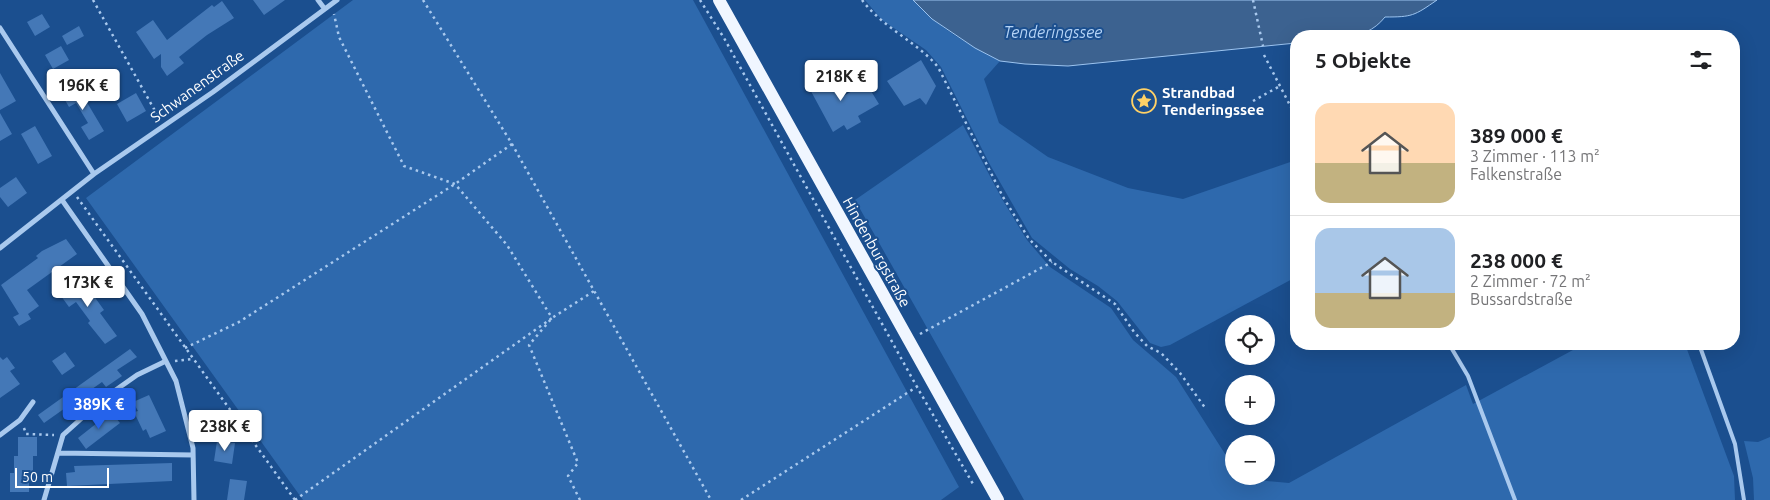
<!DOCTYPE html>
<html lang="de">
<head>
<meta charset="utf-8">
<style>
  :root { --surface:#fff; --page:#f2f2f2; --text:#202124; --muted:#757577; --line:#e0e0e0; --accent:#2563eb }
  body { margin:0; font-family:Ubuntu,sans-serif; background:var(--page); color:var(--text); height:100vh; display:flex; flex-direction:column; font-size:19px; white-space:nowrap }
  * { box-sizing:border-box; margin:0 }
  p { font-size:16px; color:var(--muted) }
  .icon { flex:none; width:28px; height:28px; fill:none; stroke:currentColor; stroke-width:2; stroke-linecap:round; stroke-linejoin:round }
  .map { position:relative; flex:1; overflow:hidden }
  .panel { position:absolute; left:1290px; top:30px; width:450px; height:320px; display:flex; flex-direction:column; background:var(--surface); border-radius:20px; box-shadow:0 5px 20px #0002 }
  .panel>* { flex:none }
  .tools { position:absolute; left:1225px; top:315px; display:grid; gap:10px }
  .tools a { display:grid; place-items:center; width:50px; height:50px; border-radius:50%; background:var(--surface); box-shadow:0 5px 20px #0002; font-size:25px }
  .scale { position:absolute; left:15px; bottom:12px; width:94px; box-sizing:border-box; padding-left:5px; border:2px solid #fff; border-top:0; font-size:14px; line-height:18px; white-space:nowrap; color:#fff; -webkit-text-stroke:4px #1b4f8f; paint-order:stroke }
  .price { position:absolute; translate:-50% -42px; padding:0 11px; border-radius:5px; background:#fff; color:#222; font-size:16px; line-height:32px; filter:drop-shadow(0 1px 2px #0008) }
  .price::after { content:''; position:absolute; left:50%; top:30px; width:15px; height:11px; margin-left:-8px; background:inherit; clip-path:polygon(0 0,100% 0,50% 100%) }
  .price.active { background:var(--accent); color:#fff }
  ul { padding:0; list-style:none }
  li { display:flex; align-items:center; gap:15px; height:125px; padding:0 25px }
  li+li { border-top:1px solid var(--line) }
  li span { display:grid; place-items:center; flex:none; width:140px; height:100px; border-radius:15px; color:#555 }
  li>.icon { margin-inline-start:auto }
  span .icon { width:60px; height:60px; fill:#fffc; stroke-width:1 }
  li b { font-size:21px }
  h2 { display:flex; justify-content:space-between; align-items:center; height:60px; padding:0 25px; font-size:21px }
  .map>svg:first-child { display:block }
</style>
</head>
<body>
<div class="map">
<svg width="1770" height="500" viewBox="0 0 1770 500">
  <rect width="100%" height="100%" fill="#1b4f8f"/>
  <!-- green -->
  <path fill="#2e69ad" d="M353 0H693L959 487 941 500H303L86 198Z
    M865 0H913C937 27 969 45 1000 61L984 79 999 123 1048 157 1128 188 1183 199 1296 160V277L1170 345 1161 347 1150 343 1117 301 1098 286 1070 269 1032 238 989 163 941 67 926 50 882 20Z
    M963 125 1002 199 1027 240 1050 267 1111 308 1133 340 1176 377 1234 468V476H1250L1256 480 1289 483 1466 385 1473 404 1584 344H1685L1734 476 1735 500H1024L855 200Z
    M1770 437V500H1754L1753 478 1744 441 1758 442Z"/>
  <!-- water -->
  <path fill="#3c6290" stroke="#9cc4f0" d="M913 0H1437C1414 16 1412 17 1385 17 1363 45 1329 36 1296 36V43L1068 66 1025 64 1000 61 975 48 932 19Z"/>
  <!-- building -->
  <path fill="#4478b7" d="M253 0H285L264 15Z
    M222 1 234 18 207 35 179 57 184 63 167 76 161 67V54L154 59 136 32 153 20 167 40 212 5 214 7Z
    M42 14 50 27 35 36 27 22Z
    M79 26 84 36 67 45 62 36Z
    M61 46 69 60 53 69 45 55Z
    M921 60 936 86 926 105 920 98 904 106 887 81Z
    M824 71 840 98 866 83 879 104 858 116 861 122 847 130 844 125 833 132 806 82Z
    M0 73 16 101 0 110Z
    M76 84 104 131 89 140 81 127 88 123 76 103 69 107 61 93Z
    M136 93 146 111 127 122 117 104Z
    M0 113 12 134 0 141Z
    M35 126 52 156 38 164 21 134Z
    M16 177 27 193 8 207 0 197V188Z
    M66 239 77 254 27 290 39 306 28 314 31 319 19 326 13 317 19 314 1 285 38 258 36 256 42 251Z
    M75 278 79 283 83 281 104 310 100 313 117 336 105 344 88 323 90 321 76 302 69 307 61 296 65 293 61 288Z
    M130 349 137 357 117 370 122 376 106 387 102 382 44 423 38 415Z
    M65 352 75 366 62 375 52 361Z
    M0 357 3 360 7 357 15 368 10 371 20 384 0 398Z
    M149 395 166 431 150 438 146 429 143 431 134 412 138 411 133 402Z
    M111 412 120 423 86 449 78 438Z
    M18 437H37V456H33V473H29V492H10V473H14V456H18Z
    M217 441 235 443 232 464 214 461Z
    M172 463V481L67 486 66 473 75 472 74 466Z
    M230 479 247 481 244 500H227Z"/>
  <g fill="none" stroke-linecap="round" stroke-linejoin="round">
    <!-- path -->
    <path stroke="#a9c9ee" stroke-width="2.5" stroke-dasharray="2.5 4" stroke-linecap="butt" d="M93 0 159 118
      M423 0 512 144 711 500
      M700 0 724 38 917 387 973 484
      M862 0C883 28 916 41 938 67L1003 197 1029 239 1052 262 1115 304 1134 332 1147 346 1161 353 1180 373 1206 409
      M1253 0 1263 46
      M1264 55 1296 117
      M1253 101 1280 86
      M77 197 295 500
      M920 334 1052 262
      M185 348 239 322 455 184 512 144
      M175 361 193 359
      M24 428 26 434 54 435
      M295 500 552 318 507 245 455 184 404 166 339 37 334 14
      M580 500 568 476 578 463 529 345 552 318 594 291
      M741 500 918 386"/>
    <!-- service -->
    <path stroke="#a9c9ee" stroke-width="4" d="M1449 344 1468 376 1515 500
      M1699 344 1735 444 1744 500"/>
    <!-- minor -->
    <path stroke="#a9c9ee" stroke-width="5" d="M318 0 324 8
      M0 28 94 174
      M62 200 142 314 176 381 193 448 194 500
      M0 248 94 174 213 92 337 0
      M0 435 20 420 33 402
      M59 453 193 455
      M44 500 63 435 103 399 137 375 166 361"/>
    <!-- primary -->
    <path stroke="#f0f6ff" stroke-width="12" d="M719 0 998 500"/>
  </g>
  <!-- icons -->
  <defs>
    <g id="sight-ring" transform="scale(1.25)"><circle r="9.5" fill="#1b4f8f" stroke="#ffd166" stroke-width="1.5"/><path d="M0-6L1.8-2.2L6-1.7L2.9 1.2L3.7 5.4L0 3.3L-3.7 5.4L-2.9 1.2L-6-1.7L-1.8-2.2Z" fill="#ffd166"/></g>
  </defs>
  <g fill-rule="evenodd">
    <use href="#sight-ring" x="1144" y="101"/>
  </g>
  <g text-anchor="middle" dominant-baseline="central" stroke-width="4" stroke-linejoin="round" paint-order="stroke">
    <!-- street labels -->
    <g font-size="15" fill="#fff" stroke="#1b4f8f">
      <text transform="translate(197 86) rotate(-36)">Schwanenstraße</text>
      <text transform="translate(877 252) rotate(61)">Hindenburgstraße</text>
    </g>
    <!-- poi labels -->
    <g font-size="15" font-weight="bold" fill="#fff" stroke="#1b4f8f" text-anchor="start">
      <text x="1162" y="92">Strandbad<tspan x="1162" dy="17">Tenderingssee</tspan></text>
    </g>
    <!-- water labels -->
    <g font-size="16" font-style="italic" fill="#b5d3f5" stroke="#1b4f8f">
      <text x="1053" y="32">Tenderingssee</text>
    </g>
  </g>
</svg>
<div class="tools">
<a><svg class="icon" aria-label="locate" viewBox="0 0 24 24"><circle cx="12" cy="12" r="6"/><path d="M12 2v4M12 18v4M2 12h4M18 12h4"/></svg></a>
<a>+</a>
<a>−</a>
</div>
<div class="scale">50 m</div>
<b class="price" style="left:841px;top:102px">218K €</b>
<b class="price" style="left:83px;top:111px">196K €</b>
<b class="price" style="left:88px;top:308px">173K €</b>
<b class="price active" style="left:99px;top:430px">389K €</b>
<b class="price" style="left:225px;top:452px">238K €</b>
<section class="panel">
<h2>5 Objekte<svg class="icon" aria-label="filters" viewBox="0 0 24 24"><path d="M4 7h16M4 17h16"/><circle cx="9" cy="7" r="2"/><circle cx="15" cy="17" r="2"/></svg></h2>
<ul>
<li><span style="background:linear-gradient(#ffd9b3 60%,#c2b280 0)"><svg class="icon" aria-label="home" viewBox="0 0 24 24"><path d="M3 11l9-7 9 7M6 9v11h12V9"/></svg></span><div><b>389 000 €</b><p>3 Zimmer · 113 m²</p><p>Falkenstraße</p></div></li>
<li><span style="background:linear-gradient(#a9c7e8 65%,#c2b280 0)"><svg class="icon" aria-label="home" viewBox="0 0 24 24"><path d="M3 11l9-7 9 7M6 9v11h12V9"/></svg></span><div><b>238 000 €</b><p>2 Zimmer · 72 m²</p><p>Bussardstraße</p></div></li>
</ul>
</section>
</div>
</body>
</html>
